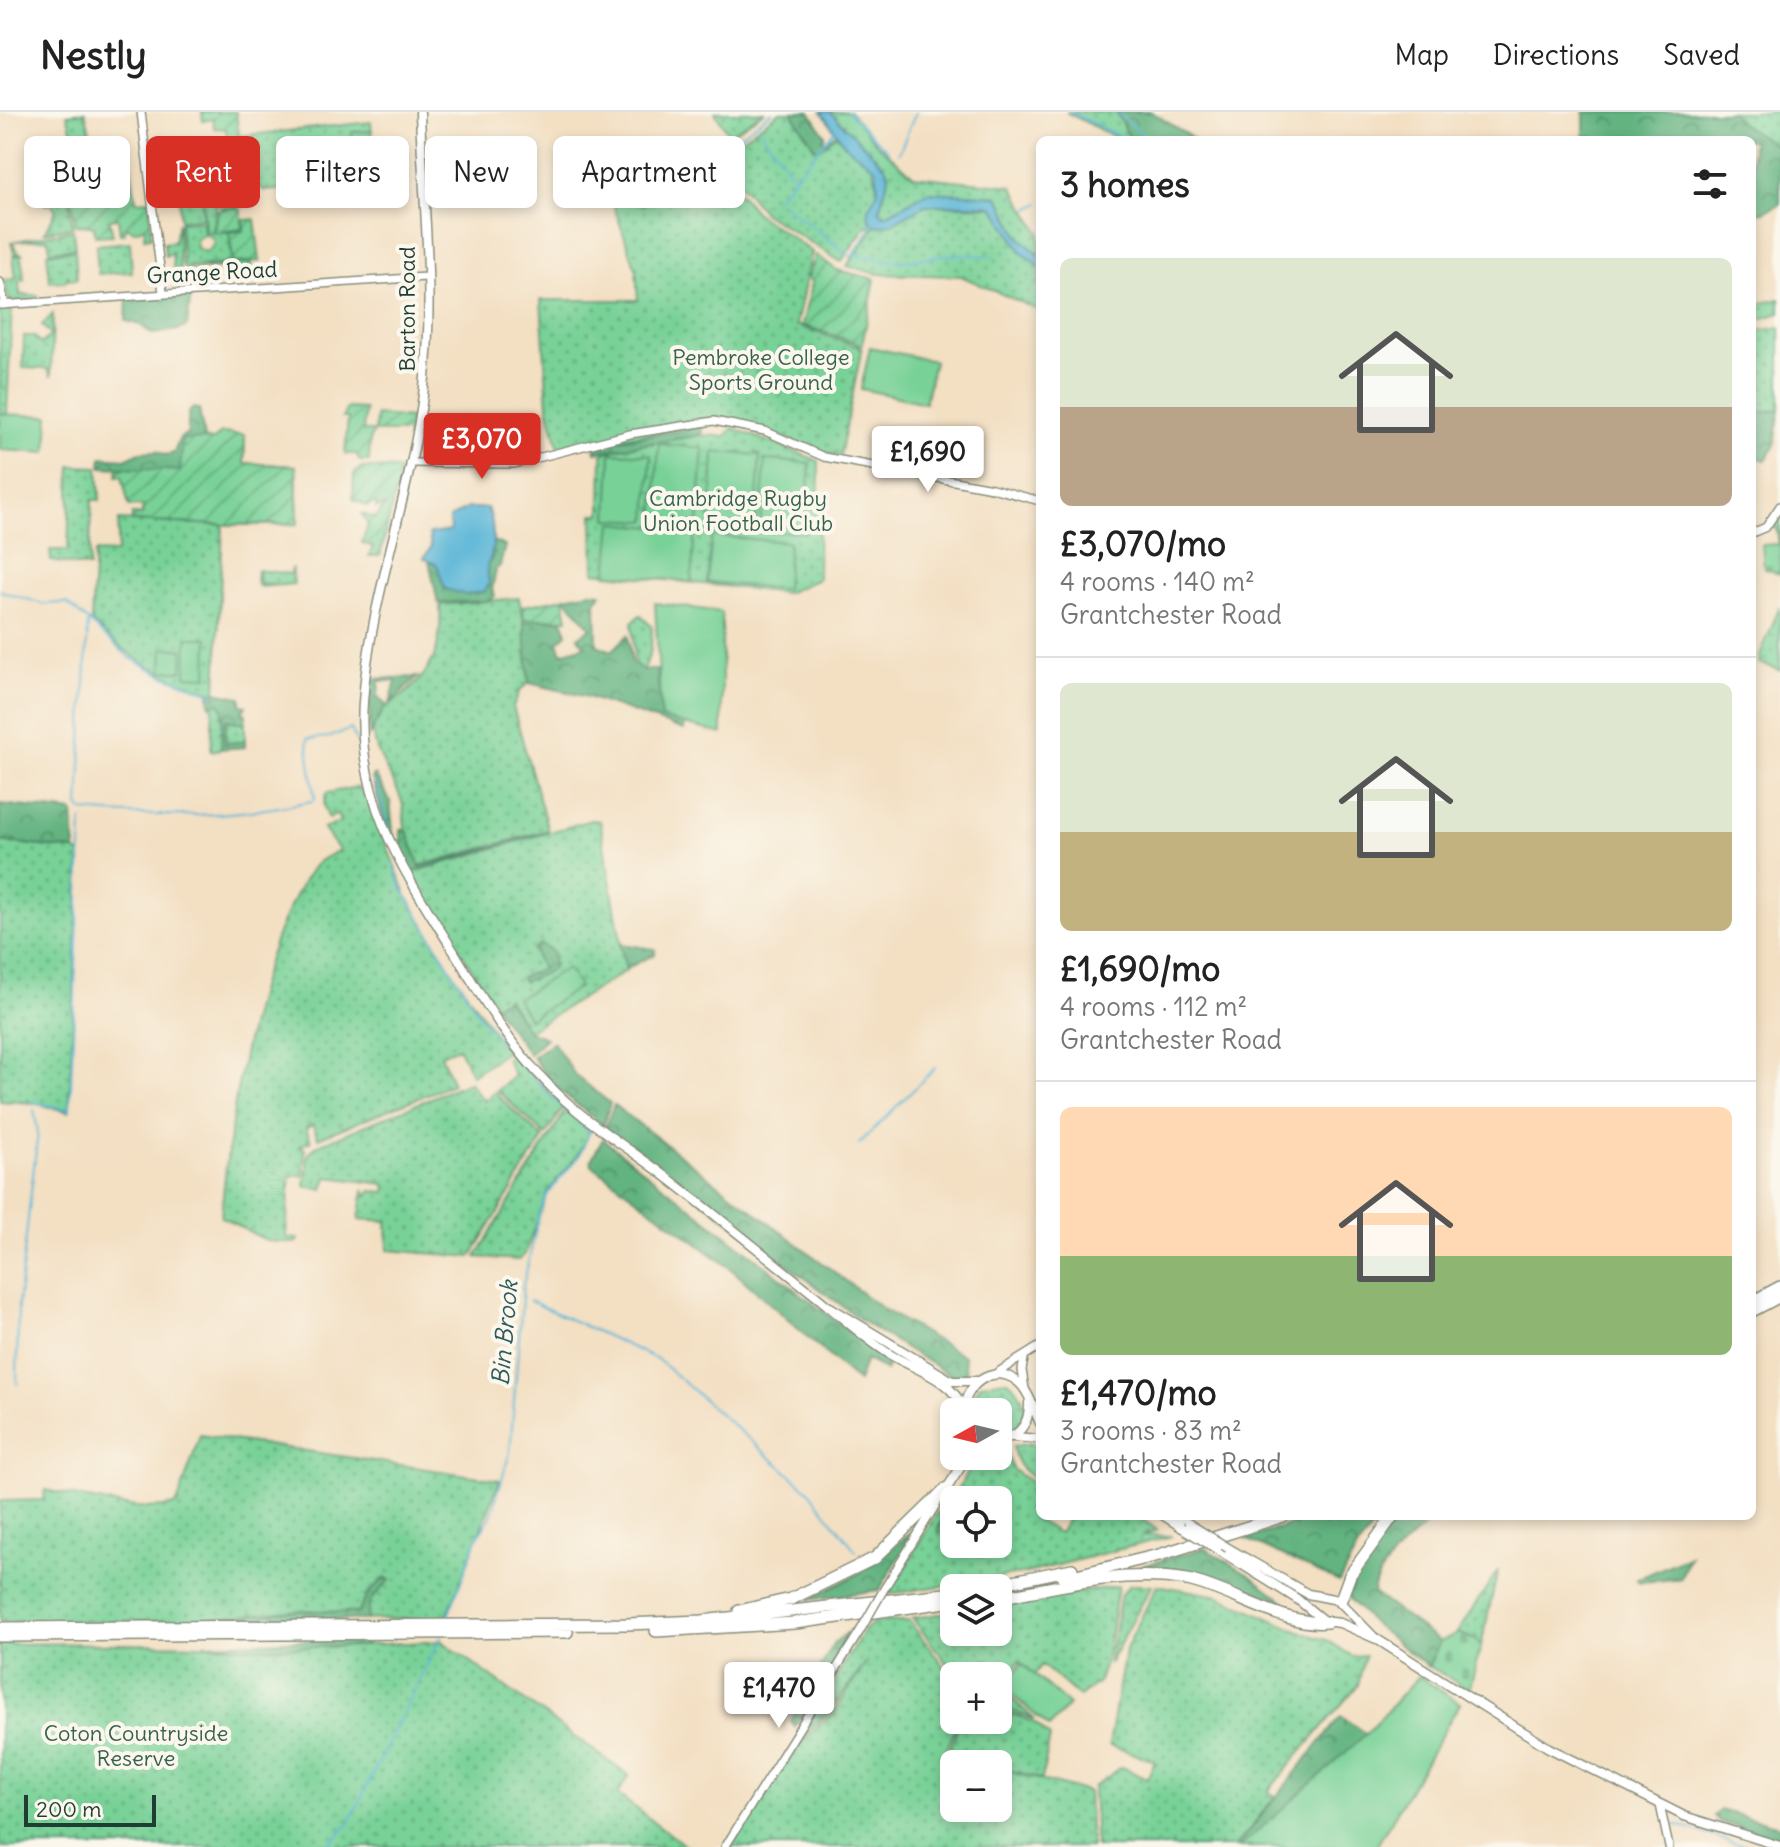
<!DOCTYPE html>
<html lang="en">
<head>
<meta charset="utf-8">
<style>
  :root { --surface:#fff; --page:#f2f2f2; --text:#222; --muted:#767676; --line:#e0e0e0; --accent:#d93025 }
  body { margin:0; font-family:Delius,sans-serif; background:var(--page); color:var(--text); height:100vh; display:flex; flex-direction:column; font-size:30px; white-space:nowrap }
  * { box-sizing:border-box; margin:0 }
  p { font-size:26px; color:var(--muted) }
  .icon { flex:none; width:44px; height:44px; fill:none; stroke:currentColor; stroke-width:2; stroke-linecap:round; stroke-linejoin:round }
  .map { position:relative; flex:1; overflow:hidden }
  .sheet { position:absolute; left:1036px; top:24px; width:720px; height:1384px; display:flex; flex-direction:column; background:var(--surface); border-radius:12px; box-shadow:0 4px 12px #0003 }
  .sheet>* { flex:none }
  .top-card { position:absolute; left:24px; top:24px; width:760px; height:72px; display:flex; gap:16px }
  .needle { width:52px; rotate:262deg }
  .controls { position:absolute; left:940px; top:1286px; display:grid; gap:16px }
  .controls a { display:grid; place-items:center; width:72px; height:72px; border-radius:12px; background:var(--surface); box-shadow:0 4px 12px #0003; font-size:40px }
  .scale { position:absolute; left:24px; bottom:20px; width:132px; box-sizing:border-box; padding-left:8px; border:4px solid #1f3d34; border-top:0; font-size:22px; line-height:28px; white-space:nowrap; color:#1f3d34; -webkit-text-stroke:6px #fbf7ec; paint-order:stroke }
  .price { position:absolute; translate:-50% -68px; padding:0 18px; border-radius:8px; background:#fff; color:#222; font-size:26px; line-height:52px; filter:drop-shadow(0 2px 4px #0008) }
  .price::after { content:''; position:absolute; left:50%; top:48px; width:24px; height:18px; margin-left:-12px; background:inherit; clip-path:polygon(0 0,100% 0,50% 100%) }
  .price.selected { background:var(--accent); color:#fff }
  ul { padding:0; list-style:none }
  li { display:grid; align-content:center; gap:16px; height:424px; padding:0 24px }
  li+li { border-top:2px solid var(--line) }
  li span { display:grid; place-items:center; height:248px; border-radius:12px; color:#555 }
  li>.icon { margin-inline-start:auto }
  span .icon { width:144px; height:144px; fill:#fffc; stroke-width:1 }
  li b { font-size:34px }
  h2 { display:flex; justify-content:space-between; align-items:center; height:96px; padding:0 24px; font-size:34px }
  .tag { padding:0 28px; border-radius:12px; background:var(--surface); box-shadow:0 4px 12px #0003; font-size:28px; line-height:72px }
  .tag.selected { background:var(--accent); color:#fff }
  header { display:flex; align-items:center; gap:48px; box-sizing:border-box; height:112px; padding:0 40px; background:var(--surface); border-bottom:2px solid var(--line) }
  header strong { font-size:38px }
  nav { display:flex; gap:44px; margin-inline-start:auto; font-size:28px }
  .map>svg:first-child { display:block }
</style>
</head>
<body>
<header>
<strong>Nestly</strong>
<nav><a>Map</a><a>Directions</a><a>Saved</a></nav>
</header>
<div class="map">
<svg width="1780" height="1735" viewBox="0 0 1780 1735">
  <defs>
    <pattern id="grass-dots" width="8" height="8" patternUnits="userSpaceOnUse" patternTransform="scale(2)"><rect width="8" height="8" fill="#78d197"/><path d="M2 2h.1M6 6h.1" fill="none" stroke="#62ab7c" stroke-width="1.8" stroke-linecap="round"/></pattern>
    <pattern id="forest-crowns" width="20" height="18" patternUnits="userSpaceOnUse" patternTransform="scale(2)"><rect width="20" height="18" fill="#62b380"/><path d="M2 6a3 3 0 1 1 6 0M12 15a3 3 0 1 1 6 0" fill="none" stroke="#50936a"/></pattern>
    <pattern id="cemetery-stones" width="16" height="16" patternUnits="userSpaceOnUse" patternTransform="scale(2)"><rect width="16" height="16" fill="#78d197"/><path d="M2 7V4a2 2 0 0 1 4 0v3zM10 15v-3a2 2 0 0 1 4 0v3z" fill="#62ab7c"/></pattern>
    <pattern id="garden-furrows" width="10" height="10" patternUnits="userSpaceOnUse" patternTransform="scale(2)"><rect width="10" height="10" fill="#78d197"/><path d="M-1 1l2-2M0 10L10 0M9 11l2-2" fill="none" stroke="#62ab7c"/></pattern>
  </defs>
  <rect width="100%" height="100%" fill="#fbf7ec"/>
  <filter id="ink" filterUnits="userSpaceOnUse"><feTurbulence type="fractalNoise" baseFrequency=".0125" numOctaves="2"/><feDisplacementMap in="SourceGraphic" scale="16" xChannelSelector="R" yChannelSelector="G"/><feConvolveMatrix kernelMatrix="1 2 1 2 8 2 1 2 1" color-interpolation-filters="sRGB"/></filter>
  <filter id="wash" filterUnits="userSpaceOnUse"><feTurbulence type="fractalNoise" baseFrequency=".006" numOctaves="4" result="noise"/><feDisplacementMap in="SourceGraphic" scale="32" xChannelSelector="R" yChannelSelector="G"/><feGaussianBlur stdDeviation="1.8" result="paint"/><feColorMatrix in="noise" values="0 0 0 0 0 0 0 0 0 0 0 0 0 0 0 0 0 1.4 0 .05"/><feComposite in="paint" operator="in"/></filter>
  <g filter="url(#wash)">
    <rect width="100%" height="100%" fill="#f3dfc2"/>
    <!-- grass -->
    <path fill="url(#grass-dots)" stroke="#4c8766" stroke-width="2" fill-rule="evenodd" d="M85 0 93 31 76 36 67 2Z
      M715 0H764L729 23Z
      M780 0H792L816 38 836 22 846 34 872 52 878 79 868 98 878 114 891 112 925 93 994 95 1022 141 1040 155V199L961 164 878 162 847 154 875 114H866L841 150 764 101 717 44Z
      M830 0H850L877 32 914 64 1012 74 1040 121V144L1019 125 998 84 928 80 884 104 879 98 889 64Z
      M1066 0H1116L1131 28H1120Z
      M1732 0H1780V36L1740 11Z
      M371 10 377 69 265 79 244 63 240 24Z
      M187 60 188 67 180 68 201 67 203 106 180 108 179 68H169V64Z
      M723 61 756 101 812 140 796 213 862 236 840 344C798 335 763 313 719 308L559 338 548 294 541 188H638L636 157 607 75 629 64 642 94 688 64 705 76Z
      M211 66 216 96 213 120H207H229L232 151 183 155 180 110 203 109 204 123 196 127 197 136 206 140 213 134V126L205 122 202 67Z
      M68 78 73 115 45 120 56 99 52 92 46 93 38 86Z
      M178 110 180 166 167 167 166 161 174 160 172 141 165 144 164 131 174 130Z
      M73 118 75 136 50 139 48 127 17 129 14 130 15 137 22 142H14L11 130Z
      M130 130 132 160 98 162 96 133Z
      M75 138 77 167 69 168 68 165 65 170H50L47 141Z
      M22 143 24 168 20 169V183H38L39 187 9 189 4 168 16 167 13 144Z
      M252 151 253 166 232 170 231 160 224 161 223 156 183 158Z
      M1780 187V201L1752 210V193Z
      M12 194 7 302H0V196Z
      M53 202 51 265 48 257 23 256 24 224H34L41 232 51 223 42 213Z
      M1780 215V297L1765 300 1752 296 1753 220Z
      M733 316 819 349 818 467 786 481 594 460 593 402H601L602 342C632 331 694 319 725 325Z
      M71 354 98 355 100 388H92L89 455 51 449 50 438H68Z
      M119 408 223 413 216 581C166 568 127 545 91 510L95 440 117 441Z
      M292 455 294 472 260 475 258 473 276 472 259 471 258 459V471L256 469 257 458 291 462Z
      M519 486 528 532 529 571 520 578 513 595 548 718 418 754C414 743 406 725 405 714 403 703 405 695 400 684 392 663 367 633 375 610 379 599 387 594 396 588 433 563 443 535 440 493Z
      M1780 494V558L1759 551V546Z
      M640 503 652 515 651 538 644 558 635 553 632 510Z
      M213 591H224L221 637 211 639Z
      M226 608 245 611V629L225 632Z
      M357 675 366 682 407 784 455 864 507 939 472 963 458 935 441 943 453 972 318 1026 313 1013 306 1016 311 1029 300 1034 305 1037 303 1064H290L286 1125 298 1127 296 1131 267 1129 221 1105C229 1009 255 831 314 754 319 747 331 743 339 738L323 716 340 710 337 702 328 706 324 693 326 681Z
      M591 708 600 709 626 859 528 919 507 886 495 893 410 761Z
      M0 729 75 738 80 742 69 1000 35 991 0 989Z
      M512 942 564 995 545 1023 499 980 498 984 543 1026 471 1145 388 1138 387 1109 359 1107 364 1078 368 1084 371 1079 386 1080 385 1072 327 1065 323 1077 305 1074 308 1043 316 1034 469 970 484 989 514 964 506 946Z
      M566 998 591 1018 576 1045 548 1080 525 1142 519 1148 476 1145Z
      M1005 1268C1032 1281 1032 1322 998 1324V1300H969L970 1288 981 1272Z
      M200 1323 500 1368 446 1507 0 1510V1389L43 1388 45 1378C80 1384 144 1404 177 1392Z
      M1033 1331 1040 1336V1370C1023 1359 1016 1355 1013 1334Z
      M1005 1337 1012 1357 1040 1377V1394L1033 1406 1059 1421 1070 1404H1138L1157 1418 1142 1423 1172 1424 1027 1461 889 1482 938 1399 944 1402 937 1418 940 1422V1413L966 1362 982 1344H998V1338ZM998 1388V1432H954V1388Z
      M1498 1458 1481 1534 1476 1528 1457 1521Z
      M1130 1473H1152L1109 1552 1121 1482Z
      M1157 1473 1219 1484 1300 1520 1327 1528 1352 1544 1365 1543 1358 1573 1268 1679 1275 1684 1236 1735H1096L1093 1675 1122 1655 1147 1667 1155 1649 1109 1633 1125 1539Z
      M1118 1474 1107 1546 1099 1569 1080 1585 1042 1553 1034 1563 1019 1550 999 1575 1035 1608 998 1593V1564H983L990 1551 985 1548 976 1564H957L912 1506 954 1500V1520H998V1494Z
      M909 1509 954 1567V1608H959L944 1643 978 1652H954V1696H998V1657L1088 1680 1091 1735H731L770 1672H777V1666L798 1634 836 1598 867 1549 833 1596 796 1632 864 1518 875 1510Z
      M442 1529 629 1664 617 1682 687 1735H0V1532C149 1529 293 1539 442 1529Z
      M998 1596 1035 1611 1050 1625 1042 1667 998 1655V1652L948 1642 961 1608H998Z"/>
    <!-- forest -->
    <path fill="url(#forest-crowns)" stroke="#40785a" stroke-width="2" d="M792 0H810L825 23 823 28 828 31 816 38Z
      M1116 0H1152L1195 28H1131Z
      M1584 0H1732L1740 11 1780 36V92L1764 100 1752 101V28H1584Z
      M191 183 187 214C180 219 162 221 152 222L140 213 126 209 127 187Z
      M193 296 199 297 205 332 245 323 244 351 296 354 298 412 223 413 132 409V402L142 403V399L160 401 125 356 101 355 102 345 125 347 140 340 157 339 166 343 174 341 180 326 188 321V301Z
      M1780 297 1775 333 1766 348 1752 344V310L1762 301Z
      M702 315V321L695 324 596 340 595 335 608 330Z
      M493 429 505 434 500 454 496 457 492 478 495 484 488 489 438 491 429 449 437 453 445 477C461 480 478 489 489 472L487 453 492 446Z
      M591 480 601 481 596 489 597 533 612 539 628 523 632 551 644 558H657L661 606 685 611 684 618 588 585 529 571 524 507 563 508 567 522 558 530 562 541 585 534 578 525 591 516 565 485Z
      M418 565 390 591 396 569H379L378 586 386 593 369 624 371 567Z
      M209 579 241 585V593L246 594 242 601 246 602 245 611 226 608 225 632 245 629V635L221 637 223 597 219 591 210 593Z
      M375 663 390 689 394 730 389 729 372 665Z
      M0 692 73 700 75 738 0 729Z
      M401 717 408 720 420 755 549 719 410 761 401 747Z
      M540 832 552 839 554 853 550 859 524 870 520 866 542 857 533 838Z
      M620 832 655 837V842L626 857Z
      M507 886 528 919 546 926 529 942 494 894Z
      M553 930 575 963 610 991 603 1014 558 977 532 945Z
      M614 993 883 1197 964 1244 967 1267 950 1263 869 1214 605 1016Z
      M603 1027 877 1241 887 1254 886 1259 866 1247 858 1270 730 1156 592 1053 591 1048Z
      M1317 1404H1382L1358 1435 1339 1470 1246 1427Z
      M1398 1404H1438C1417 1420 1376 1453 1373 1481L1440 1530 1428 1555 1372 1511 1348 1485 1356 1463Z
      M917 1416 879 1478 808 1488 863 1459Z
      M1204 1436 1244 1459 1297 1499 1254 1478 1201 1460 1138 1455Z
      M1690 1444 1680 1467 1638 1470 1637 1467Z
      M385 1466 390 1468 370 1489 367 1508H196L302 1498 358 1501 369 1480Z
      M847 1521 844 1536 795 1615 791 1609 834 1531Z
      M364 1526 365 1534 253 1536 204 1532Z
      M1419 1564 1299 1735H1236L1341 1604 1366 1622Z
      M1720 1698 1780 1714V1727L1720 1710 1714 1704Z"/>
    <!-- cemetery -->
    <path fill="url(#cemetery-stones)" stroke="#4c8766" stroke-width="2" d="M1780 402V462L1764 457 1762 433 1779 432 1777 418 1772 413Z
      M1457 1521 1476 1528 1481 1534 1469 1578 1429 1554 1440 1530Z"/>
    <!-- garden -->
    <path fill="url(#garden-furrows)" stroke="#4c8766" stroke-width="2" d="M202 0H236L244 63 251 70V94L222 96 216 91V69L212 64 210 42 236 39 239 62 241 39 228 38 226 17 214 16 213 7 203 9Z
      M117 44 119 53 130 51 136 89 150 88 151 125 144 126 145 115 135 119 125 115 124 122H120L118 106 109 107 113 123 95 124 94 114 76 113 67 58Z
      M234 96 241 98 243 117 215 120 217 98Z
      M255 107 260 149 233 151 230 120 244 119V108Z
      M816 143 837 158 875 167 862 233 802 213 812 171 808 166Z
      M347 296 365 297 363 319H375L376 303 411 306 408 320H374L370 326 369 349H360L356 342H345L348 306H342Z
      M221 321 245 323 244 351 296 354 298 412 223 413 132 409V402L142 403 143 394H129L122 364H117L118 356 180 359 183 327 214 328Z
      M360 356 397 357 400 361 380 444H369L373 435 362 431 368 413 362 402 376 406 385 393 376 396V390L367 394 353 387 354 362Z
      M564 486 568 507H524L523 494Z"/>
    <!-- pitch -->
    <path fill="#78d197" stroke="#4c8766" stroke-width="2" d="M372 19 375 67 356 69 352 20Z
      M870 235 934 249 925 291 861 277Z
      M0 302 49 304 47 341 0 338Z
      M659 332 703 336 698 412 654 408Z
      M714 340 760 343 755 417 710 414Z
      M611 341 651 343 647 409 608 407Z
      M765 348 810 351 805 421 760 418Z
      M612 411 695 419 691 470 607 462Z
      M712 424 789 430 786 477 707 470Z
      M655 491 722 500V622L661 606Z
      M187 526H208L207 565 186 564Z
      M163 536 183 537 182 559H162Z
      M567 856 579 875 529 907 517 887Z
      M1022 1552 1069 1593 1049 1615 1002 1574Z
      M1419 1564 1460 1591 1376 1735H1240L1366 1622Z"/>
    <!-- water -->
    <path fill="#59b5d7" stroke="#3c7986" stroke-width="2" d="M821 0H830L885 54 889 64 879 98 884 104 928 80 998 84 1019 125 1040 144V155L1022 141 994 95 987 93H925L891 112 875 114 869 107 868 97 878 79 876 57 846 34Z
      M467 396H487C495 409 495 442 487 453L489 472 485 479 466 483 445 477 437 453 424 446 431 435 429 422 450 419 449 407Z"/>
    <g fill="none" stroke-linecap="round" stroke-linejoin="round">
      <!-- stream -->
      <path stroke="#59b5d7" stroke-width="2" d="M848 0 888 39
        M1071 0 1127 28
        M1116 0 1150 28
        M759 16 794 66
        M725 34 772 0
        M899 41 916 0
        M775 88 834 19
        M783 92 843 138
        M1029 97 1040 91
        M873 112 854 142 900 150 947 143 993 144
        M846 141 852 145 854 142
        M1752 232V219
        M0 479 43 492 67 491 130 546 164 564 214 582
        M88 509 79 693 82 699C165 706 230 706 312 689
        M375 668 389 718
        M315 688 307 627 330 625 351 617 357 631
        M393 751 401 775 480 905 549 983 590 1020 579 1044 547 1083 539 1103 523 1174 510 1340 491 1404 478 1424 447 1507
        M32 990 70 998 82 708
        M859 1032 935 956
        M530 1189 657 1247 810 1380 856 1439
        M17 1272 18 1193 38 1020 34 998
        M1676 1713 1748 1735
        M326 1735 348 1713 441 1524"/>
    </g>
  </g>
  <g filter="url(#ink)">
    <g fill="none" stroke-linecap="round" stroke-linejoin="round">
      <!-- tertiary casing -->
      <g stroke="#898e7b" stroke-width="10">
        <path id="tertiary" d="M141 0 163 181
          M0 170 5 193
          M0 193 426 165
          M410 351 514 352 630 322 714 309 765 319 824 345 992 376 1040 389
          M1752 421 1766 415 1780 394
          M1024 1247 1022 1258 1025 1277
          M995 1262 1040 1234
          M884 1477 939 1388
          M725 1735 860 1519"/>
      </g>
      <!-- secondary casing -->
      <g stroke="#898e7b" stroke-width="10">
        <path id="secondary" d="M1660 1693 1669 1735"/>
      </g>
      <!-- primary casing -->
      <g stroke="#898e7b" stroke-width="11">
        <path id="primary" d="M420 0C423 91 435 184 424 275 412 381 370 483 363 590 356 692 405 761 456 843 483 887 510 934 547 971 581 1007 624 1033 664 1063 716 1103 766 1144 817 1185 842 1205 863 1226 891 1243 918 1259 952 1267 964 1298
          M830 1195 952 1269H978
          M964 1295C968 1269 996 1252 1018 1270 1029 1279 1034 1298 1040 1311
          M1013 1325 1040 1327
          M998 1328C1018 1326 1030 1312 1029 1291
          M947 1376 968 1344
          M1164 1404 1181 1415
          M1176 1404 1189 1412
          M1228 1436 1308 1482 1338 1488 1375 1526 1549 1636 1684 1704 1780 1734
          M1217 1437 1297 1487 1324 1509 1340 1511 1374 1526"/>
      </g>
      <!-- motorway casing -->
      <g stroke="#898e7b" stroke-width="14">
        <path id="motorway" d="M1752 1190 1780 1175
          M1752 1199 1780 1184
          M1064 1466 1159 1443 1283 1404
          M979 1476 1072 1457
          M998 1486C1060 1474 1124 1457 1187 1468 1231 1477 1285 1515 1327 1510
          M1340 1490 1350 1463 1393 1404
          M739 1499 791 1487 875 1446 947 1376
          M0 1516 627 1512 702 1509 954 1481
          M656 1519 795 1511 954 1489
          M0 1524 567 1520"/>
      </g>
      <!-- tertiary -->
      <use href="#tertiary" stroke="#fff" stroke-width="7"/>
      <!-- secondary -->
      <use href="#secondary" stroke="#fff" stroke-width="7"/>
      <!-- primary -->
      <use href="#primary" stroke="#fff" stroke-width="8"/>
      <!-- motorway -->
      <use href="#motorway" stroke="#fff" stroke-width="11"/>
      <!-- tertiary-bridge casing -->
      <g stroke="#898e7b" stroke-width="10" stroke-linecap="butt">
        <path id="tertiary-bridge" d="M860 1519 884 1477"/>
      </g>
      <!-- primary-bridge casing -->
      <g stroke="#898e7b" stroke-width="11" stroke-linecap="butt">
        <path id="primary-bridge" d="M1189 1412 1228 1436
          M1181 1415 1217 1437"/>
      </g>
      <!-- tertiary-bridge -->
      <use href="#tertiary-bridge" stroke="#fff" stroke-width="7"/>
      <!-- primary-bridge -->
      <use href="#primary-bridge" stroke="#fff" stroke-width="8"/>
    </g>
  </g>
  <g text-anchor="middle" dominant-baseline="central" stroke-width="8" stroke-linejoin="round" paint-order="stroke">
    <!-- street labels -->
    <g font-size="22" fill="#1f3d34" stroke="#fbf7ec">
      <text transform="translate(212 160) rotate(-3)">Grange Road</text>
      <text transform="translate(407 197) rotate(-90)">Barton Road</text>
    </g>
    <!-- park labels -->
    <g font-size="22" fill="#35624d" stroke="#fbf7ec">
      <text x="761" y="245">Pembroke College<tspan x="761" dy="25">Sports Ground</tspan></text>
      <text x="738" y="386">Cambridge Rugby<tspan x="738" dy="25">Union Football Club</tspan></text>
      <text x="136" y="1621">Coton Countryside<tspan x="136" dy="25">Reserve</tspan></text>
    </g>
    <!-- water labels -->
    <g font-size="24" font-style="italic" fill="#2e5b5d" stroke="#fbf7ec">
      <text transform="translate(504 1221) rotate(-85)">Bin Brook</text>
    </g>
  </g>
</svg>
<div class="controls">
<a><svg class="needle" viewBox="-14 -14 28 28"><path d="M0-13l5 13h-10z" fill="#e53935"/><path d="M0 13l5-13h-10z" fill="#767676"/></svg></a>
<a><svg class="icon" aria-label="locate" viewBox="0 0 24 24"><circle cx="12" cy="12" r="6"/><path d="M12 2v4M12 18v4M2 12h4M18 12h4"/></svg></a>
<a><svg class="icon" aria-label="layers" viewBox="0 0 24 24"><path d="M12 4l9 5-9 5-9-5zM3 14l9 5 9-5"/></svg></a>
<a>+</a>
<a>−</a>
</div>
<div class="scale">200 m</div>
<b class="price selected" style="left:482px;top:369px">£3,070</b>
<b class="price" style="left:928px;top:382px">£1,690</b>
<b class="price" style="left:779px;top:1618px">£1,470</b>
<div class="top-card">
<a class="tag">Buy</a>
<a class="tag selected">Rent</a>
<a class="tag">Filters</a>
<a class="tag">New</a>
<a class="tag">Apartment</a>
</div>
<section class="sheet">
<h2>3 homes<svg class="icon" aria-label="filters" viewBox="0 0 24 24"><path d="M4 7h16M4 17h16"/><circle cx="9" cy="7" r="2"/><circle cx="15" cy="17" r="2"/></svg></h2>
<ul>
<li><span style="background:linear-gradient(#dfe7d0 60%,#b9a48a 0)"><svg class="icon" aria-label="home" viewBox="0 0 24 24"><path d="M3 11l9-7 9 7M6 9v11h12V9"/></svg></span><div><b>£3,070/mo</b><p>4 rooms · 140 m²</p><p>Grantchester Road</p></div></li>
<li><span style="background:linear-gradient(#dfe7d0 60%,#c2b280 0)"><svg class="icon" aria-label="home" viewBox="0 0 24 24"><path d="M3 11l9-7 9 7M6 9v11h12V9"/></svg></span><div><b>£1,690/mo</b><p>4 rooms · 112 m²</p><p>Grantchester Road</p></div></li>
<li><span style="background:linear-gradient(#ffd9b3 60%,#8fb573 0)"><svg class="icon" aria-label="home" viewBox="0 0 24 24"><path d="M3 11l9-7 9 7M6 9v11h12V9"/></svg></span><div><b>£1,470/mo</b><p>3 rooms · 83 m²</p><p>Grantchester Road</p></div></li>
</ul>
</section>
</div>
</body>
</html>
